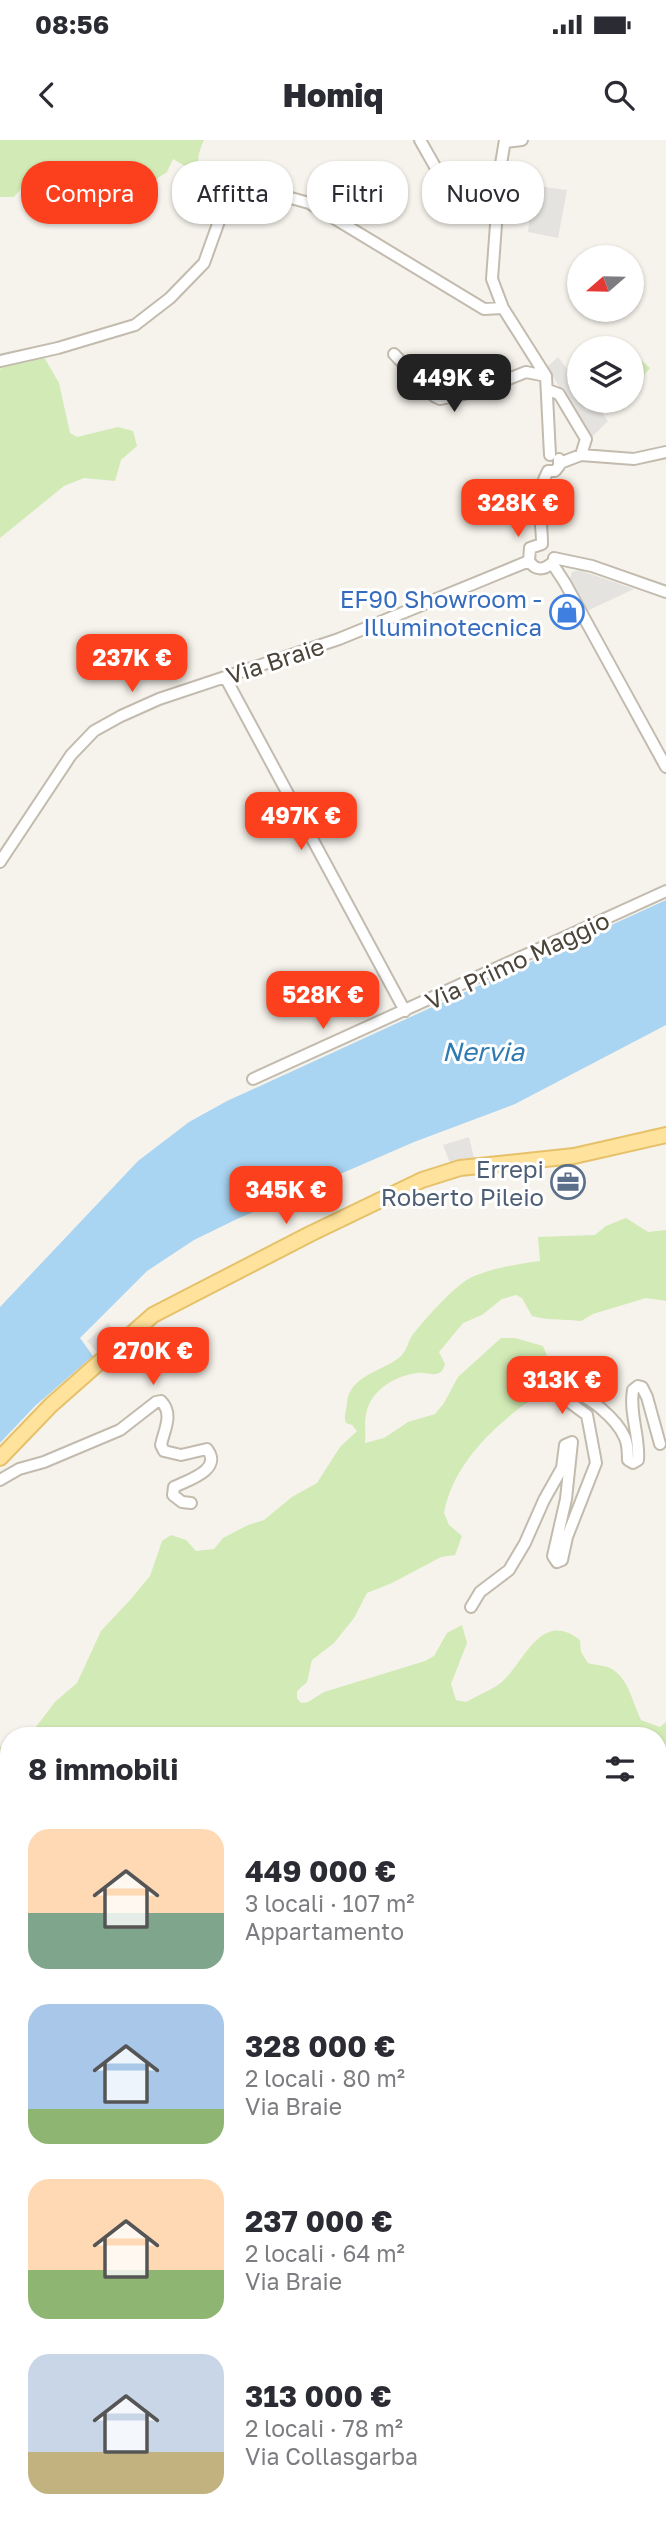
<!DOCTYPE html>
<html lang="it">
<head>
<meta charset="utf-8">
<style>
  :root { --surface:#fff; --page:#f2f2f3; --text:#2b2b33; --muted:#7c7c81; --accent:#fc3f1d }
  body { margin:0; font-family:"Golos Text",sans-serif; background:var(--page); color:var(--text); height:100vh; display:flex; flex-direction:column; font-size:26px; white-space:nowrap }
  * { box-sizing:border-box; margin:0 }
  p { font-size:23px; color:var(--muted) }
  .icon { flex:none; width:38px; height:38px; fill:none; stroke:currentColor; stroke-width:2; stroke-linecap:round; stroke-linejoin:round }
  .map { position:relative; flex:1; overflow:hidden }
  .details { position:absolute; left:0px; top:1587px; width:667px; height:800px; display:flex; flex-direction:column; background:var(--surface); border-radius:28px 28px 0 0; box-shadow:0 2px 5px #0004 }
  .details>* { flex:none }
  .banner { position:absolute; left:21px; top:21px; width:625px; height:63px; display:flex; gap:14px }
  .needle { width:46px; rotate:250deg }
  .controls { position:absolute; left:567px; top:105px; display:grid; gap:14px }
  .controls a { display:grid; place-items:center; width:77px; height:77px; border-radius:50%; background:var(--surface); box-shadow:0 2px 5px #0004; font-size:35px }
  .price { position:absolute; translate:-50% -60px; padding:0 16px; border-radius:14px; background:var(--accent); color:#fff; font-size:23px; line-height:46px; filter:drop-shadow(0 2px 4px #0008) }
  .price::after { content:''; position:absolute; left:50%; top:42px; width:21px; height:16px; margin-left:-10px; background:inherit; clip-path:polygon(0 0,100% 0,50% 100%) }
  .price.current { background:#222; color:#fff }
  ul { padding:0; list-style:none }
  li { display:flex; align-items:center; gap:21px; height:175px; padding:0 28px }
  li span { display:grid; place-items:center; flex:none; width:196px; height:140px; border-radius:21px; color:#555 }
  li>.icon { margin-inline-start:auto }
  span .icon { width:84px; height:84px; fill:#fffc; stroke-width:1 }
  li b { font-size:30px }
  h2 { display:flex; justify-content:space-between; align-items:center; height:84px; padding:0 28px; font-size:30px }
  .chip { padding:0 24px; border-radius:28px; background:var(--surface); box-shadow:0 2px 5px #0004; font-size:24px; line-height:63px }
  .chip.current { background:var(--accent); color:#fff }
  .status { display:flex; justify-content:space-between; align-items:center; height:49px; padding:0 35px; background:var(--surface); direction:ltr }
  .status svg { height:19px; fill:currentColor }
  header { display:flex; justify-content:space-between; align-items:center; height:91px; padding:0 28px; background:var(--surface); font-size:32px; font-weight:800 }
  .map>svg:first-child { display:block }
</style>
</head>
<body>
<div class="status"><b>08:56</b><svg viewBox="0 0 49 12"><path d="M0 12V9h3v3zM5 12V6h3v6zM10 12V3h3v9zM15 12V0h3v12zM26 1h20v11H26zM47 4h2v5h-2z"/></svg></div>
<header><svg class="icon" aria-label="back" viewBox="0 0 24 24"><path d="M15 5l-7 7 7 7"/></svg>Homiq<svg class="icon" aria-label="search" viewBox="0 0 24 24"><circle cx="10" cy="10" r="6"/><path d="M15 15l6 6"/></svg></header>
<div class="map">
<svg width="666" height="2386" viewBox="0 0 666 2386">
  <rect width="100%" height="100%" fill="#f6f3ec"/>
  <!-- green -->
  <path fill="#d2eab5" d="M0 0H204C197 16 195 25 206 39L188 38 185 26 173 19 167 32 155 40 142 34 132 25 118 26 108 36 93 39 66 36 37 38 22 42 20 50 14 57H0Z
    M632 212 650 228 632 249Z
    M44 217 59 243 70 293 77 297 118 287 133 291 137 306 121 320 115 341 84 338 64 346 0 398V229L11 221Z
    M626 1078 648 1092 666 1090V1161L646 1158 593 1174 581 1181C564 1179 549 1181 532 1176L522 1158 516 1155 502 1159 482 1175 463 1183 439 1212 445 1224C443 1229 444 1230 439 1233 432 1236 425 1232 417 1233 395 1236 370 1250 366 1275 364 1284 366 1294 365 1303L384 1298 408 1282 435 1274 444 1263 458 1237 501 1198H515L543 1206 554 1233 551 1247C506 1274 454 1318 444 1373L449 1385 462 1396 455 1415 441 1417 392 1443 367 1453 354 1478 334 1503 312 1520 307 1542 297 1551V1558L301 1563 308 1562 324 1552 425 1521 434 1516 447 1493 462 1485 467 1503 451 1544 456 1560 466 1562C478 1555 495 1549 504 1540 526 1518 542 1470 580 1500L581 1512 588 1523C595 1525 603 1525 610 1528 628 1536 633 1564 641 1580L660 1587 666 1582V1918L658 1907V1596H29L55 1562 77 1543 101 1491 131 1459 150 1436 162 1401 171 1395 186 1400 196 1411 214 1409 223 1398 248 1385 264 1380 292 1357 317 1343 340 1307 357 1291 352 1285 346 1283C343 1275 347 1270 347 1262 350 1235 384 1231 401 1216 408 1209 408 1200 414 1193 427 1177 455 1145 472 1137 493 1128 518 1124 540 1121L538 1097 595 1095 606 1086Z
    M9 1606V2141L5 2143 4 2149 8 2155 7 2163 0 2166V1607Z
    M666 1968V2257L658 2215V1974Z
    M658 2269H666V2386H214L217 2378H658Z"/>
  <!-- parking -->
  <path fill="#e5e3e0" d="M515 43 567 50 558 98 528 92 531 69 526 66 521 55 514 54Z
    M558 217 578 243 579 261H583L586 270 598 267 608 281 591 298 547 227Z
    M579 430 634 449 587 471 570 439 572 432Z
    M469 997 474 1018 450 1023 443 1005Z
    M108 1183 118 1194 98 1213 87 1201Z"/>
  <!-- water -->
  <path fill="#a9d4f2" d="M666 760V885L515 964 414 1002 237 1079 194 1100 147 1131 80 1198 93 1216 35 1266 0 1303V1167L138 1021 189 982 227 961Z"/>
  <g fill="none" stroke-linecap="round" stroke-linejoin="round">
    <!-- stream -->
    <path stroke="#a9d4f2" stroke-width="2.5" d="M658 2124 666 2121"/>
    <!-- minor casing -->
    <g stroke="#c2bbae" stroke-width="14">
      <path id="minor" d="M420 0 446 46 496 67
        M505 0 500 30 492 139 503 168 546 236 550 315
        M506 2 522 0
        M394 214 434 256 440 259 478 251 526 232 546 236
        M0 221 58 208 135 185 170 158 204 123 218 84 226 45 237 43 309 63 484 169 503 168
        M548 250 559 254 586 299 581 315
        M560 323 581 315 634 319 666 312
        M542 404C542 376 534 357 548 331H555L559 326V319
        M554 418 592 426 666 452
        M529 421C535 430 543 431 552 423
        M529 421 530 408 542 404
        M552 423 565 443 666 627
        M225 537 405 871
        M0 722 71 615 94 591 121 576 159 559 339 499 529 421
        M253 939 666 751
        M0 1340 19 1329 44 1322 120 1290 156 1262 161 1261C174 1274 164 1290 161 1305L164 1311 181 1315 207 1309C223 1330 188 1340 174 1347L173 1355 182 1362 191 1363
        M471 1467 480 1452 509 1430 525 1403 544 1360 562 1328 565 1305 572 1302 566 1359 553 1416 557 1422 562 1420 567 1397 596 1323 587 1275 568 1261 567 1254C586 1250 618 1281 625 1298 628 1305 628 1313 628 1320L633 1323 638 1320C640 1296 629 1274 633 1250L638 1246 642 1247 647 1257 660 1304
        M144 2386 149 2378"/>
    </g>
    <!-- major casing -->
    <g stroke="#e6c16a" stroke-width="18">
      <path id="major" d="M0 1318 51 1265 153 1175 310 1094 422 1040 460 1028 574 1016 666 995
        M0 2269 9 2268
        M0 2296 9 2291"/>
    </g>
    <!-- minor -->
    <use href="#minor" stroke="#fff" stroke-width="10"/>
    <!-- major -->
    <use href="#major" stroke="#ffe39c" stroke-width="14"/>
  </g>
  <!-- icons -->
  <defs>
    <g id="shop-ring" transform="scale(1.75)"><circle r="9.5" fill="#fff" stroke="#3f7fe0" stroke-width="1.5"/><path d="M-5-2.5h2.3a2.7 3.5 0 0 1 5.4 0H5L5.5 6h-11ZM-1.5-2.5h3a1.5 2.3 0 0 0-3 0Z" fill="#3f7fe0"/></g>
    <g id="office-ring" transform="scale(1.75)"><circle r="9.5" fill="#fff" stroke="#5c6f8a" stroke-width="1.5"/><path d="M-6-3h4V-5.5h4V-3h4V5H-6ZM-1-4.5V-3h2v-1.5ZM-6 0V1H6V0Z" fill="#5c6f8a"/></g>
  </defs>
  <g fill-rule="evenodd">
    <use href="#shop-ring" x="567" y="472"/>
    <use href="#office-ring" x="568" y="1042"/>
  </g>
  <g text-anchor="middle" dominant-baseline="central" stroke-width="6" stroke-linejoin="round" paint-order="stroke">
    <!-- shop labels -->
    <g font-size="24" fill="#366cbe" stroke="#fff" text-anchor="end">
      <text x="542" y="458">EF90 Showroom -<tspan x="542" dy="28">Illuminotecnica</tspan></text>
    </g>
    <!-- street labels -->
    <g font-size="24" fill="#4b4439" stroke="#fff">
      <text transform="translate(275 520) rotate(-18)">Via Braie</text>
      <text transform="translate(517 820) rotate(-25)">Via Primo Maggio</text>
    </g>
    <!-- service labels -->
    <g font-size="24" fill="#4e5e75" stroke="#fff" text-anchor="end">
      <text x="544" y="1028">Errepi<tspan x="544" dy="28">Roberto Pileio</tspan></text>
    </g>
    <!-- water labels -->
    <g font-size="26" font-style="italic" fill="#2e7ab2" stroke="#fff">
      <text x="483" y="911">Nervia</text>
    </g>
  </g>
</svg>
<div class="controls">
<a><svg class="needle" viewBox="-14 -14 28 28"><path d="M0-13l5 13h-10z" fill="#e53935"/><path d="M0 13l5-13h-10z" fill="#7c7c81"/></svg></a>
<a><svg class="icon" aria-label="layers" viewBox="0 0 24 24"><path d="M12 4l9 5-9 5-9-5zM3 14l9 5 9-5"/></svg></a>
</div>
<b class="price current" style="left:454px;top:274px">449K €</b>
<b class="price" style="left:518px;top:399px">328K €</b>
<b class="price" style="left:132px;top:554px">237K €</b>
<b class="price" style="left:301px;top:712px">497K €</b>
<b class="price" style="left:323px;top:891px">528K €</b>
<b class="price" style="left:286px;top:1086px">345K €</b>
<b class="price" style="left:153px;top:1247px">270K €</b>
<b class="price" style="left:562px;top:1276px">313K €</b>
<div class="banner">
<a class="chip current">Compra</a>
<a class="chip">Affitta</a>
<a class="chip">Filtri</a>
<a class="chip">Nuovo</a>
</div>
<section class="details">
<h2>8 immobili<svg class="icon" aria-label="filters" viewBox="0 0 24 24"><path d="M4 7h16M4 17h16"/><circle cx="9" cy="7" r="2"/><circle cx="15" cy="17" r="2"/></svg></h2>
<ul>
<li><span style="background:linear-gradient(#ffd9b3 60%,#7fa58c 0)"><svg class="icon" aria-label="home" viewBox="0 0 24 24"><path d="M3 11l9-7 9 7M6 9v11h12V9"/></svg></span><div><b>449 000 €</b><p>3 locali · 107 m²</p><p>Appartamento</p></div></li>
<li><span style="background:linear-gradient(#a9c7e8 75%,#8fb573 0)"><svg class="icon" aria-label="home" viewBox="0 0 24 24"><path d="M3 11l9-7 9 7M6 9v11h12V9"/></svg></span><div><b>328 000 €</b><p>2 locali · 80 m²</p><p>Via Braie</p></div></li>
<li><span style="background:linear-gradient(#ffd9b3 65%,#8fb573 0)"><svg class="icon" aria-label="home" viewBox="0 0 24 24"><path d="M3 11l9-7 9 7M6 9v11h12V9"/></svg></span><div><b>237 000 €</b><p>2 locali · 64 m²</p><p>Via Braie</p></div></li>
<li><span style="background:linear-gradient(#c9d6e8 70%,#c2b280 0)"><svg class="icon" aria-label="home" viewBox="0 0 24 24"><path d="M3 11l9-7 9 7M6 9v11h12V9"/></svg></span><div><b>313 000 €</b><p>2 locali · 78 m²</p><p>Via Collasgarba</p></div></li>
</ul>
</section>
</div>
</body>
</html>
